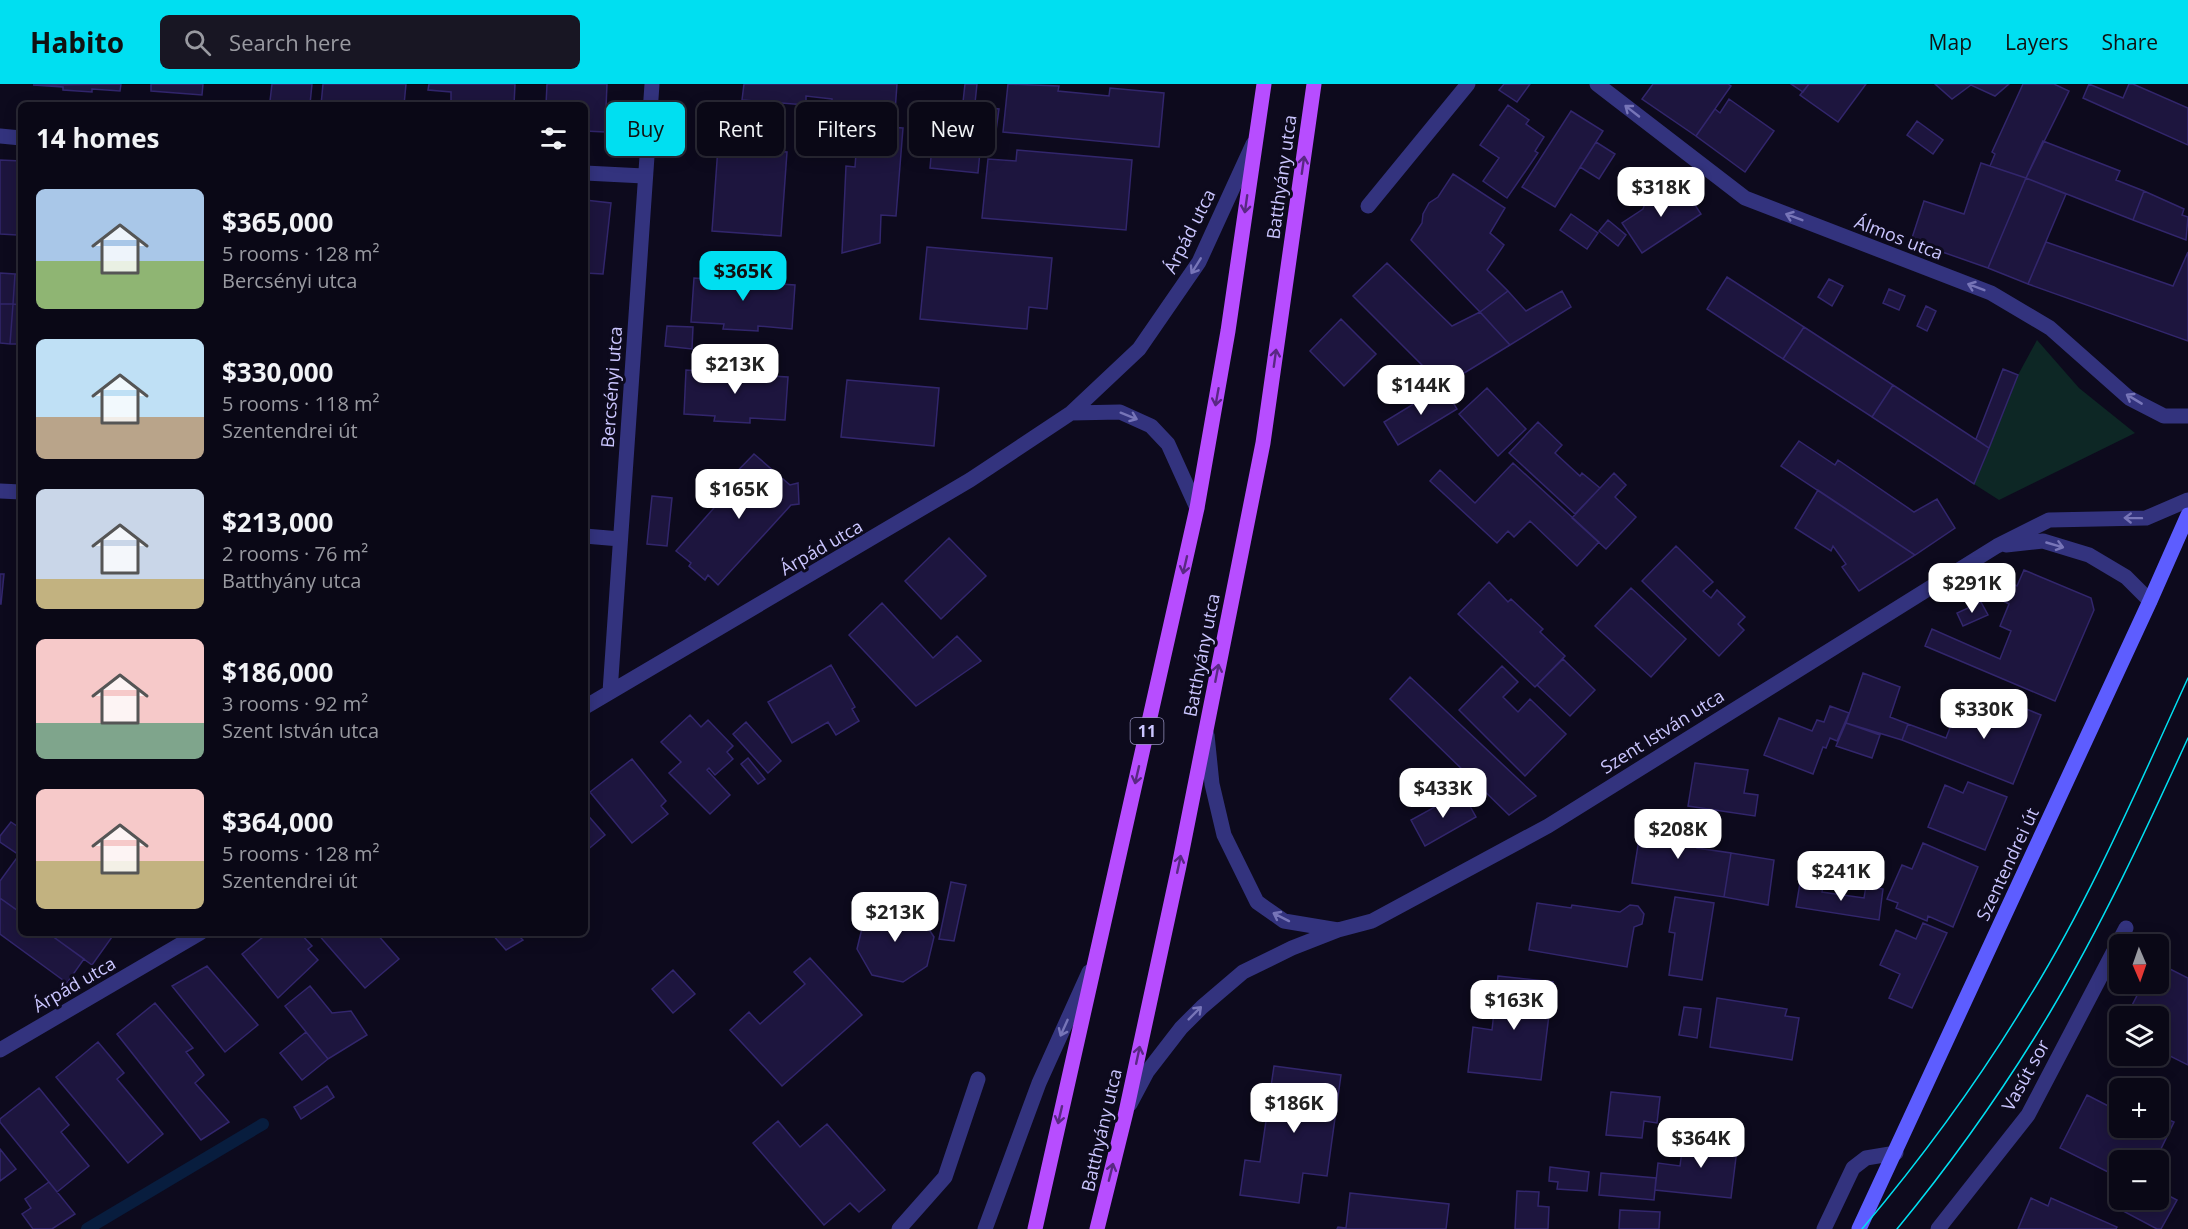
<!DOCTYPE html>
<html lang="en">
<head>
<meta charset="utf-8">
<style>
  :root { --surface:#0a0816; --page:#181623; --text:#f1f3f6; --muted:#999aa1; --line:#2a2935; --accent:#00dff1 }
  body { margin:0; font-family:"Open Sans",sans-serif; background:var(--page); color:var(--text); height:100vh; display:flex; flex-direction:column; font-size:22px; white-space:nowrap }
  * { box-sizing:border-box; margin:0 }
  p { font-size:20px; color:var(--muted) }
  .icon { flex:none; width:33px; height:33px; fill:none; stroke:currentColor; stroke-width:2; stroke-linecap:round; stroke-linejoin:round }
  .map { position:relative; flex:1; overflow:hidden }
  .drawer { position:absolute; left:18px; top:18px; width:570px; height:834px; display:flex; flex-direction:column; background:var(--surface); border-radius:9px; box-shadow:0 3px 15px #0003,0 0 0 2px var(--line) }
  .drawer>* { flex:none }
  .hud { position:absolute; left:606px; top:18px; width:570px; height:54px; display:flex; gap:12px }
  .needle { width:39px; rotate:178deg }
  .fabs { position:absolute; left:2109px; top:850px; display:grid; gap:12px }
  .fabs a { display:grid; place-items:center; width:60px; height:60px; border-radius:9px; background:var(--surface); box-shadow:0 3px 15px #0003,0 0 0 2px var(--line); font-size:30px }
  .price { position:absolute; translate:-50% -51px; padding:0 14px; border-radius:12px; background:#fff; color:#222; font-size:20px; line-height:39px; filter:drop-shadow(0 2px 3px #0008) }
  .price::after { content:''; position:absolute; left:50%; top:36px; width:18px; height:14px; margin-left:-9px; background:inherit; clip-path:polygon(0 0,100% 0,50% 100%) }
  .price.active { background:var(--accent); color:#111 }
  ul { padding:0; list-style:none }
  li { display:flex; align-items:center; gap:18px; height:150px; padding:0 18px }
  li span { display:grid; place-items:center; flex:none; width:168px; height:120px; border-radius:9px; color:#555 }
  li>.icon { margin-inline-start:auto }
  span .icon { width:72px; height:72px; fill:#fffc; stroke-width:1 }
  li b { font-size:26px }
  h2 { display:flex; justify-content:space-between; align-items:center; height:72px; padding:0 18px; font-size:26px }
  .tag { padding:0 21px; border-radius:9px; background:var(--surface); box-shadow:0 3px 15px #0003,0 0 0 2px var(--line); font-size:21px; line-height:54px }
  .tag.active { background:var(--accent); color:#111 }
  header { display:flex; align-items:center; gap:36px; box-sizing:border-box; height:84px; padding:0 30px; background:var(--accent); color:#111 }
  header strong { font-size:28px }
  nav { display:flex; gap:33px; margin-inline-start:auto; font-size:21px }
  .search { width:420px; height:54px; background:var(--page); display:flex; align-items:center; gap:15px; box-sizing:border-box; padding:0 21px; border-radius:9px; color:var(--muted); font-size:22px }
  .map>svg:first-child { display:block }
</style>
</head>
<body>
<header>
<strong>Habito</strong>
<div class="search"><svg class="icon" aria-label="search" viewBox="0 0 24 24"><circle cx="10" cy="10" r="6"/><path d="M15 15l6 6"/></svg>Search here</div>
<nav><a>Map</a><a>Layers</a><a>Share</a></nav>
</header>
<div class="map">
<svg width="2188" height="1145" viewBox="0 0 2188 1145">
  <rect width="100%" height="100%" fill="#0d0a1d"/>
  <!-- green -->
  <path fill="#0d2725" d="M2037 256 2079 304 2135 349 1999 416 1974 400 2018 291Z"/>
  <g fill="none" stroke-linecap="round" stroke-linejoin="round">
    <!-- stream -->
    <path stroke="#081d3e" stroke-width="12" d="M87 1145 263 1040"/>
  </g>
  <!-- building -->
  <path fill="#1d153e" stroke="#32266c" stroke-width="1.5" d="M121 0 120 7 92 5V8L63 6V3L33 1Z
    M151 0H203L202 11 151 7Z
    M272 0H312L310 20 270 17Z
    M323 0H406L404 21H321Z
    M429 0H515L514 21H451V8L428 6Z
    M547 0H607L605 48 585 47V21H546Z
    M744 0H897L895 28 832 24V15L806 12V21L742 16Z
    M965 0H977L975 19 963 18Z
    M1008 0 1059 2 1058 7 1109 12 1110 4 1164 9 1159 63 1003 48Z
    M1504 0H1530L1517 18 1499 6Z
    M1653 0H1728L1731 2 1696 52 1642 15Z
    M1791 0H1809L1803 8Z
    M1809 0H1866L1838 38 1800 11Z
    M1935 0H2009L1995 12 1971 1 1952 15Z
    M2023 0H2054L2069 7 2026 94 1990 82 1995 70 1992 68Z
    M2089 0 2123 14 2129 0H2133L2188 24V61L2083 14Z
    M1729 15 1774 47 1745 88 1696 52 1715 25 1720 29Z
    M963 21 999 25 996 47 961 44Z
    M1508 21 1529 36 1526 40 1544 53 1535 67 1538 69 1507 114 1483 97 1499 74 1480 61Z
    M1571 27 1603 47 1555 123 1522 103Z
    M1917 37 1943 56 1933 70 1907 51Z
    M858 41 903 44 896 132 881 131 880 159 842 169 846 82 855 83Z
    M934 41 982 46 978 89 930 84Z
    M2043 57 2120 87 2116 96 2144 107 2133 136 2026 94Z
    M1596 58 1615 70 1599 95 1580 83Z
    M718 63 787 68 781 152 712 147Z
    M1017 66 1132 76 1126 146 982 134 988 75 1016 77Z
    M0 76 21 77 17 151 0 150Z
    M1981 79 2026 94 1988 184 1911 157 1924 117 1964 130Z
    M1453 90 1505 124 1490 149 1504 161 1487 186 1508 207 1480 228 1411 156 1422 139 1423 130 1429 119 1438 113Z
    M2026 94 2066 110 2028 200 1988 184Z
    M1681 100 1701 130 1642 169 1622 139 1643 125 1647 114 1654 112 1660 113Z
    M2144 107 2184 125 2182 131 2188 133 2186 156 2133 136Z
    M585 116 611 119 603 190 585 189Z
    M1571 130 1598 149 1587 165 1560 146Z
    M1608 136 1626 151 1618 162 1599 147Z
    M2046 158 2173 202 2188 168V257L2028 200Z
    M927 163 1052 174 1047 225 1029 223 1027 245 920 235Z
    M1387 179 1452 242 1480 228 1510 261 1443 302 1353 212Z
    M727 187 765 189V199L795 201 792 245 758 242V247L723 245 724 240 691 238 694 194 726 196Z
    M0 189 15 190 13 220H0Z
    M15 190H21V221L13 220Z
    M1727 193 1804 243 1783 275 1707 225Z
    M1829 195 1843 202 1832 222 1818 213Z
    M1889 205 1905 212 1899 226 1883 219Z
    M1508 207 1526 227 1562 207 1571 223 1510 261 1480 228Z
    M0 220H13L10 260 0 259Z
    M13 220 21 221V260H10Z
    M1926 222 1936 227 1927 247 1917 242Z
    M1341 235 1376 270 1344 302 1310 267Z
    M667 242 693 243 692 265 665 262Z
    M1804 243 1893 301 1872 333 1783 275Z
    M719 280 755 283V291L788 293 785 336 750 334V339L714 337 715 332 684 330 686 286 718 288Z
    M2003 285 2018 291 1989 364 1976 355Z
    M847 296 939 304 934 362 841 353Z
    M1893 301 1989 364 1974 400 1872 333Z
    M1443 302 1457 325 1398 361 1384 338Z
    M1487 304 1526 345 1498 372 1459 330Z
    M1538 338 1562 361 1555 369 1580 392 1582 389 1600 404 1575 430 1509 369Z
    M1799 357 1835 381 1838 376 1914 428 1937 415 1955 444 1915 471 1781 382Z
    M754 370 790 401 798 399 799 420 791 421 718 501 708 491 705 496 689 482 691 479 676 467 728 408 722 403Z
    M1513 379 1599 458 1577 482 1530 437 1514 453 1508 447 1497 459 1430 397 1440 386 1475 419Z
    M1614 389 1626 401 1615 413 1636 433 1606 465 1572 434Z
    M1818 406 1915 471 1859 507 1842 483 1846 480 1833 462 1831 467 1795 444Z
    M652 412 672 414 667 462 647 460Z
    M949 454 986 492 941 535 905 497Z
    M1676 462 1713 498 1703 507 1711 514 1717 506 1745 533 1738 540 1744 546 1719 572 1642 497Z
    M2024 486 2091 514 2094 526 2055 617 1925 562 1932 545 2000 575 2011 547 2000 542 2009 520 2003 517 2011 499 2017 502Z
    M0 490H4L1 520H0Z
    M1489 498 1508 518 1511 515 1543 545 1540 548 1565 572 1535 603 1458 530Z
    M1631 504 1686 555 1651 593 1595 542Z
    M1981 518 1988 531 1963 542 1957 529Z
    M882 519 933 574 957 552 981 577 916 622 849 551Z
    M1563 575 1595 606 1570 632 1537 601Z
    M831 581 855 623 852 625 859 637 836 651 828 638 792 659 768 618Z
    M1502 582 1518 598 1503 613 1518 628 1530 615 1566 650 1525 692 1459 626Z
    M1863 589 1900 603 1890 633 1908 640 1902 656 1846 639Z
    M1410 593 1536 712 1509 731 1390 615Z
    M1979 617 2006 628 2009 618 2041 631 2013 700 1902 656 1908 640 1946 654 1955 631 1971 638Z
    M1830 622 1849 629 1837 657 1830 654 1826 664 1823 663 1813 690 1764 671 1779 634 1812 647 1817 636 1824 638Z
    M690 631 701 643 708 636 733 662 727 668 733 675 715 691 709 684 707 686 730 711 710 730 669 689 681 678 661 658Z
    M746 638 781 677 768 689 733 650Z
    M1846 639 1880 651 1872 674 1836 662Z
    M748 674 765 695 758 700 741 680Z
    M632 675 666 717 661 722 668 730 632 759 590 708Z
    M1695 679 1748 686 1744 709 1758 711 1755 732 1688 722Z
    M1968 698 2007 713 1985 766 1928 743 1945 701 1963 709Z
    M1462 708 1476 733 1425 762 1411 736Z
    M585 728 605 751 585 768Z
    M1643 730 1685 736 1684 744H1688L1686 756 1698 758 1697 764 1731 769 1724 813 1632 799Z
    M11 738 21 745V829L0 814V797L19 771 0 758V752Z
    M1923 759 1978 783 1953 843 1928 832 1927 837 1896 824 1898 819 1887 815 1902 781 1912 785Z
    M1731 769 1774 776 1768 821 1724 813Z
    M951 798 966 801 954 857 939 855Z
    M1800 799 1823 802 1822 808 1864 814 1866 802 1883 805 1879 836 1796 823Z
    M1675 813 1714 819 1702 896 1669 891 1675 849 1669 848Z
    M0 814 21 829V849H48L84 875 67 899 0 850Z
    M1537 819 1571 824 1572 821 1620 828 1630 821 1638 822 1644 830 1642 840 1634 843 1627 883 1529 866Z
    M887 821 917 827 934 853 927 882 903 898 872 891 857 865 864 836Z
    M1923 839 1947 849 1912 924 1889 914 1900 890 1880 881 1896 846 1916 855Z
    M48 849H106L112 853 92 881Z
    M268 849H300L312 862 308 865 318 876 278 914 242 870Z
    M317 849H376L399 875 365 904Z
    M491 849H516L523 856 506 866Z
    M810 874 862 931 782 1002 730 946 749 928 760 940 805 900 794 888Z
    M2158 879 2188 894V981L2158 966V933H2126L2143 900H2158Z
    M207 882 258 941 225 968 172 902Z
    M673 886 695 910 673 929 652 905Z
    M1498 892 1553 898 1541 996 1468 988 1473 943 1492 946Z
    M310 902 332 929 351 927 367 951 328 975 285 922Z
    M1717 914 1787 925 1785 932 1799 934 1792 976 1710 963Z
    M155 919 193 964 186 968 204 991 195 999 229 1038 201 1056 117 950Z
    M1684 923 1701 925 1697 954 1679 951Z
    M306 948 328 975 302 996 280 969Z
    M98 958 124 989 117 995 163 1050 128 1079 56 993Z
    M1274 982 1341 991 1327 1092 1303 1089 1299 1119 1240 1111 1245 1076 1260 1078Z
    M327 1002 334 1013 301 1035 294 1023Z
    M39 1004 69 1041 61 1048 89 1082 57 1108 0 1038V1035Z
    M1611 1008 1660 1013 1657 1039 1644 1037 1642 1054 1606 1051Z
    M2087 1011 2120 1028V1044H2158V1031L2174 1038 2155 1077H2141L2131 1072 2128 1077H2120V1094L2060 1064Z
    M778 1037 800 1063 827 1040 885 1106 859 1128 850 1119 824 1141 753 1059Z
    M1684 1052 1738 1057 1731 1114 1655 1106 1658 1079 1680 1082Z
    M0 1065 16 1085 0 1097Z
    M1550 1083 1589 1088 1587 1107 1557 1105 1558 1098 1549 1097Z
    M1601 1089 1656 1094 1654 1116 1599 1111Z
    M49 1098 75 1130 52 1145H33L22 1130 31 1124 25 1115Z
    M2158 1106 2177 1116 2161 1145H2157L2123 1127 2129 1116H2158Z
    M1517 1107 1539 1108 1538 1122 1549 1123 1548 1145H1515Z
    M1350 1109 1449 1120 1446 1145H1337L1338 1143 1346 1144Z
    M2031 1114 2048 1122 2051 1114 2117 1143 2116 1145H2018Z
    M1620 1126 1660 1128 1659 1145H1619Z"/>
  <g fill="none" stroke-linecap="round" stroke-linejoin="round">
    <!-- service -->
    <path stroke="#33337e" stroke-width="15" d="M899 1145 945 1093 978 995
      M1824 1145 1853 1084 1866 1074 1896 1069
      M1938 1145 2028 1031 2126 844"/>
    <!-- minor -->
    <path stroke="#33337e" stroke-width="15" d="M1597 0 1745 114 1991 209 2050 244 2129 314 2164 332H2188
      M0 52 21 54
      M585 89 644 92
      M1368 122 1468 0
      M1071 329 1120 328 1151 342 1168 360 1197 424
      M0 407 21 408
      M585 452 620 455
      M2006 461 2043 457 2089 471 2126 493 2150 517
      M610 608 652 0
      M585 623 970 396 1071 329 1139 265 1199 178 1253 60
      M1207 651 1212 700 1224 751 1257 818 1284 837 1338 846
      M0 966 200 849
      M1130 1020 1147 988 1181 944 1202 923 1243 888 1292 864 1338 846 1372 837 1548 742 1997 462 2049 436 2146 434 2188 416
      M985 1145 1039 999 1089 888"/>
    <!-- secondary -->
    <path stroke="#5d5dff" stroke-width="15" d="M1859 1145 2150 517 2188 431"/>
    <!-- primary -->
    <path stroke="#b74dff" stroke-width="15" d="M1035 1145 1197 424 1228 247 1264 0
      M1097 1145 1126 1028 1179 782 1263 359 1314 0"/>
    <!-- tram -->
    <path stroke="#00dff1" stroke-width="1.5" d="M1862 1145C1922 1074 1977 999 2025 920 2089 818 2138 703 2188 594
      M1897 1145C1953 1077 2004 1005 2049 930 2102 841 2145 748 2188 654"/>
  </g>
  <!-- one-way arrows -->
  <defs><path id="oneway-shaft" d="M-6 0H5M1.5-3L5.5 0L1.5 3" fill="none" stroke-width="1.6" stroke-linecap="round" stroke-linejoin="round" transform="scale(1.5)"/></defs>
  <g stroke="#7775b8">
    <use href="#oneway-shaft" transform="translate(1632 27) rotate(-142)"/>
    <use href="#oneway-shaft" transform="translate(1794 133) rotate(-159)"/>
    <use href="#oneway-shaft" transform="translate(1196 182) rotate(122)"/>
    <use href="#oneway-shaft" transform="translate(1976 203) rotate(-159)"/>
    <use href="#oneway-shaft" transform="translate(2134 315) rotate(-149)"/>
    <use href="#oneway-shaft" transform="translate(1129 332) rotate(22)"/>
    <use href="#oneway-shaft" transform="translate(2133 434) rotate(-179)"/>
    <use href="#oneway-shaft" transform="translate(2055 461) rotate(16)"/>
    <use href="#oneway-shaft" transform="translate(1281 833) rotate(-153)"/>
    <use href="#oneway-shaft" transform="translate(1195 929) rotate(-45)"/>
    <use href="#oneway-shaft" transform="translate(1064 944) rotate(114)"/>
  </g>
  <g stroke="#592883">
    <use href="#oneway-shaft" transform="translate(1303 81) rotate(-82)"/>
    <use href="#oneway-shaft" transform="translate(1246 120) rotate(98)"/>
    <use href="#oneway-shaft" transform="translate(1275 274) rotate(-82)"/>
    <use href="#oneway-shaft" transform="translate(1217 313) rotate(100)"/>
    <use href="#oneway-shaft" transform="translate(1185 481) rotate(103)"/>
    <use href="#oneway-shaft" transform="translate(1217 589) rotate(-79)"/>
    <use href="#oneway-shaft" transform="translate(1137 691) rotate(103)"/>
    <use href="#oneway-shaft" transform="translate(1179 780) rotate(-78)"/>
    <use href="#oneway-shaft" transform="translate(1138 971) rotate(-78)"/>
    <use href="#oneway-shaft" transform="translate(1060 1031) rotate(103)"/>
    <use href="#oneway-shaft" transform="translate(1111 1088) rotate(-76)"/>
  </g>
  <g text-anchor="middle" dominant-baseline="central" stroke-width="6" stroke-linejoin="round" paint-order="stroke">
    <!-- shield labels -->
    <rect fill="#0d0a1d" stroke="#928ebb" stroke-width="1.5" x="1130.5" y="634" width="33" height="26" rx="4.5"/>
    <g font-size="16" font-weight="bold" fill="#cbc6ff">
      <text x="1147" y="647">11</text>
    </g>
    <!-- street labels -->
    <g font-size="18" fill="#cbc6ff" stroke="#0d0a1d">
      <text transform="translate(1281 93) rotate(-82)">Batthyány utca</text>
      <text transform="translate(1189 147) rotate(-63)">Árpád utca</text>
      <text transform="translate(1899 153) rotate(21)">Álmos utca</text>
      <text transform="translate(611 303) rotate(-86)">Bercsényi utca</text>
      <text transform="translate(821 463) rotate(-30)">Árpád utca</text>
      <text transform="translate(1201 571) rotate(-79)">Batthyány utca</text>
      <text transform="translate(1662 647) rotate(-32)">Szent István utca</text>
      <text transform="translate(2007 780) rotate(-65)">Szentendrei út</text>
      <text transform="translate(74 900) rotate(-30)">Árpád utca</text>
      <text transform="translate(2025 991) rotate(-61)">Vasút sor</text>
      <text transform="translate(1101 1046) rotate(-77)">Batthyány utca</text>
    </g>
  </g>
</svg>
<div class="fabs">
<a><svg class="needle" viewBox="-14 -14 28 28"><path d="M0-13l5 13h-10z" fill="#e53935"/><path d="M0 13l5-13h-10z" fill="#999aa1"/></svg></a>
<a><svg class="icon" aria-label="layers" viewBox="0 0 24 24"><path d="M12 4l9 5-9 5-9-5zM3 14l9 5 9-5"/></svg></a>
<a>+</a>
<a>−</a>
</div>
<b class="price" style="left:1661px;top:134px">$318K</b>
<b class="price active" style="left:743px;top:218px">$365K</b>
<b class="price" style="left:735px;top:311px">$213K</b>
<b class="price" style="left:1421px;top:332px">$144K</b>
<b class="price" style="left:739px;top:436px">$165K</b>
<b class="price" style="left:1972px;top:530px">$291K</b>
<b class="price" style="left:1984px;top:656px">$330K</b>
<b class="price" style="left:1443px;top:735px">$433K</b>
<b class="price" style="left:1678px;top:776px">$208K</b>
<b class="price" style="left:1841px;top:818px">$241K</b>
<b class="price" style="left:895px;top:859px">$213K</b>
<b class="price" style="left:1514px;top:947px">$163K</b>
<b class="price" style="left:1294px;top:1050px">$186K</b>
<b class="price" style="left:1701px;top:1085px">$364K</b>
<div class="hud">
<a class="tag active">Buy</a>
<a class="tag">Rent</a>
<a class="tag">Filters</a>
<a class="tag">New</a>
</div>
<section class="drawer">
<h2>14 homes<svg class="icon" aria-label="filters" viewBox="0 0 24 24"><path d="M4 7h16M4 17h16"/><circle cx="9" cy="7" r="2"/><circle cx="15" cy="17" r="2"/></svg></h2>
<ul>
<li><span style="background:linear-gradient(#a9c7e8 60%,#8fb573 0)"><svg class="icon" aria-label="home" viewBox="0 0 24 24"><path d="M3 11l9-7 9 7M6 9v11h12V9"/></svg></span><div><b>$365,000</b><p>5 rooms · 128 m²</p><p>Bercsényi utca</p></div></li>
<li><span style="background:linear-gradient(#bfe0f5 65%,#b9a48a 0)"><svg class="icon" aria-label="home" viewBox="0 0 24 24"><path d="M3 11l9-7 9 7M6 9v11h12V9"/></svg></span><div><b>$330,000</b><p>5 rooms · 118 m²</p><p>Szentendrei út</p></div></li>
<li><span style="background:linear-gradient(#c9d6e8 75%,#c2b280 0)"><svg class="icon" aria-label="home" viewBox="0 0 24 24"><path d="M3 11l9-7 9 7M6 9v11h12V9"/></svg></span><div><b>$213,000</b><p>2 rooms · 76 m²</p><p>Batthyány utca</p></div></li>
<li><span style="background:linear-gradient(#f6c9c9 70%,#7fa58c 0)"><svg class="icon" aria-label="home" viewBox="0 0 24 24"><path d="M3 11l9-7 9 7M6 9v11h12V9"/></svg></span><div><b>$186,000</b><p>3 rooms · 92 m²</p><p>Szent István utca</p></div></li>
<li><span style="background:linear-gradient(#f6c9c9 60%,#c2b280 0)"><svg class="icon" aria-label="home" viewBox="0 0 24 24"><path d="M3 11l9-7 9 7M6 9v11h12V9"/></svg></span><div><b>$364,000</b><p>5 rooms · 128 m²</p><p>Szentendrei út</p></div></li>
</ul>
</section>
</div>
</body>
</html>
